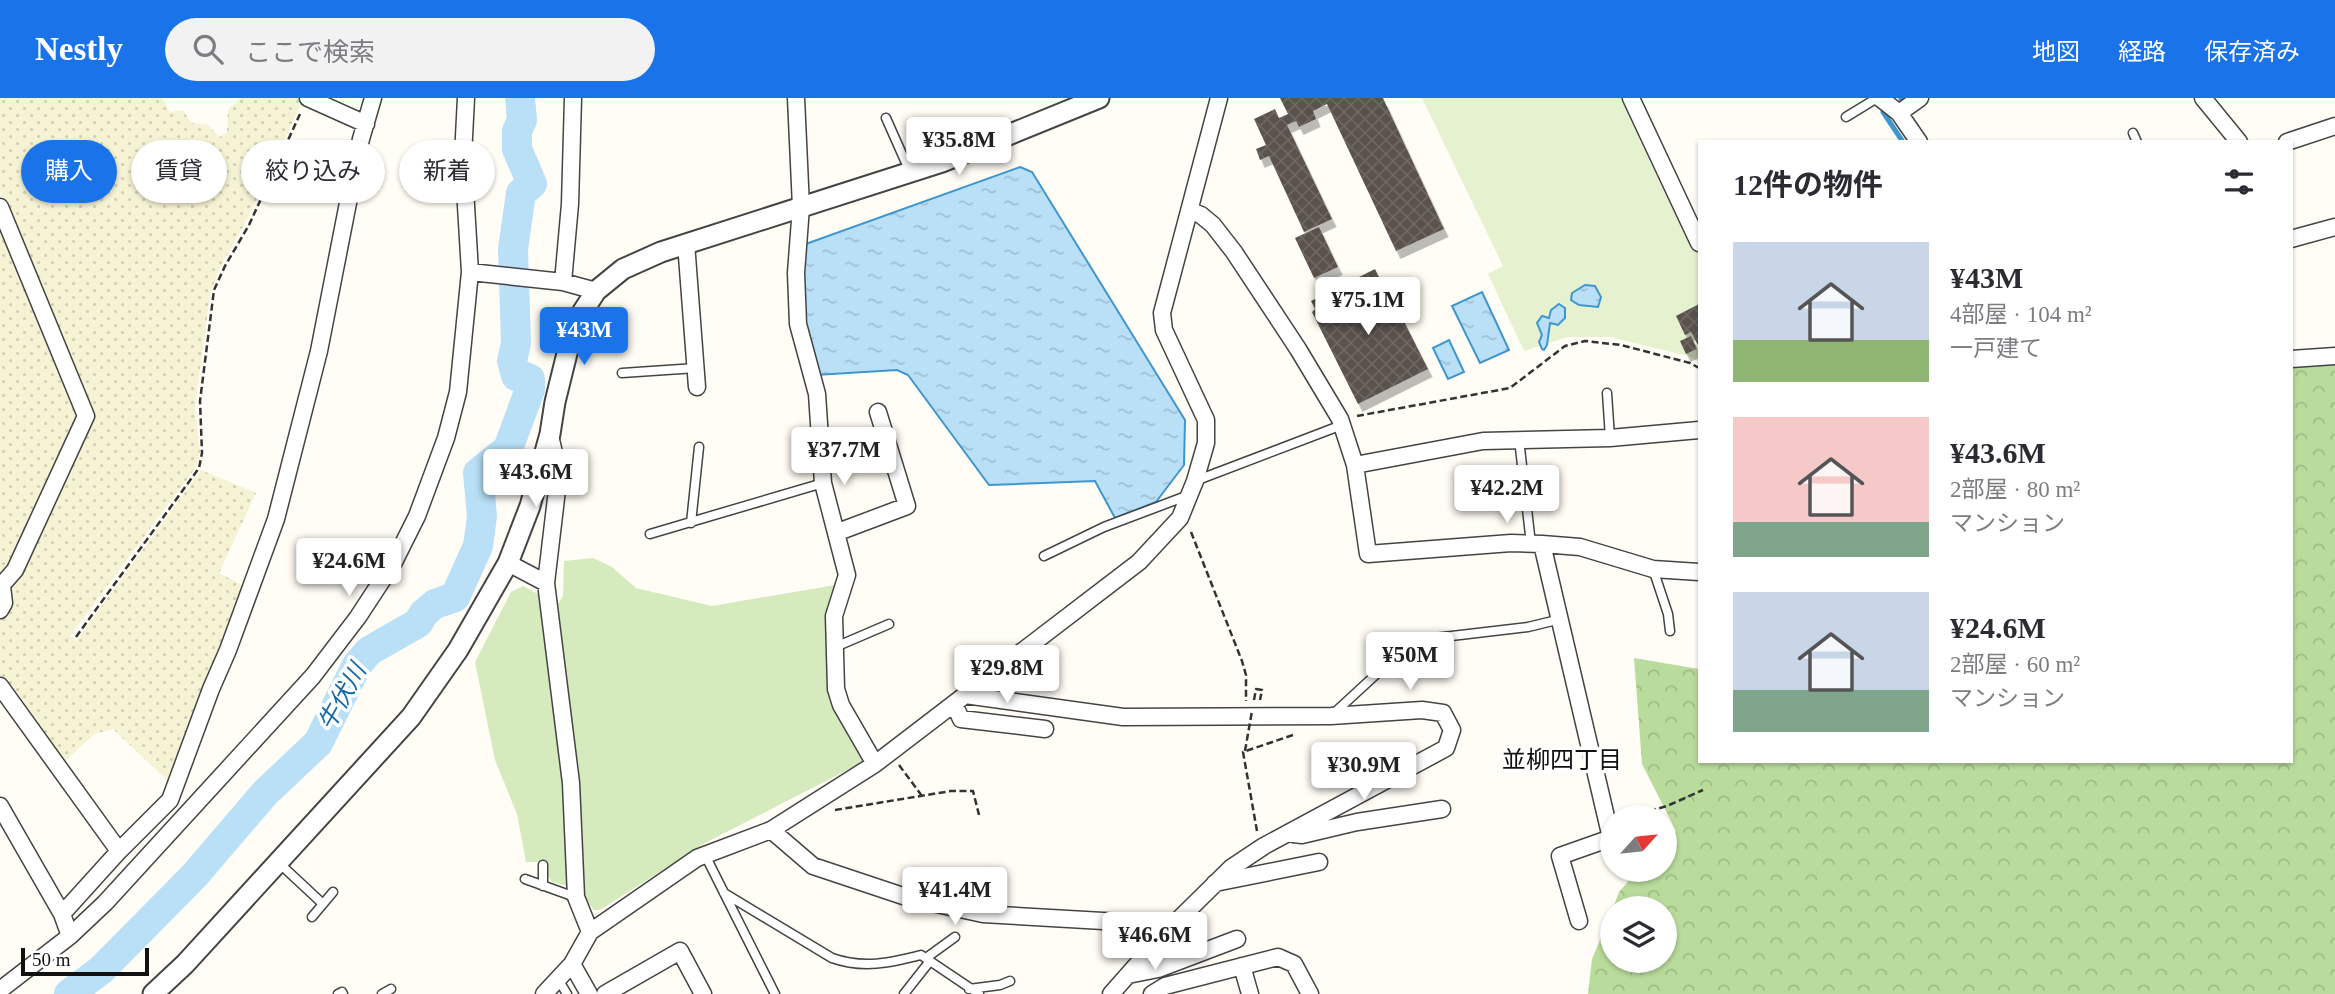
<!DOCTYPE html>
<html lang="ja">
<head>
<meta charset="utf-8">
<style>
  :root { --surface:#fff; --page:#f2f2f3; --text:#2b2b33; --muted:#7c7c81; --accent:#1a73e8 }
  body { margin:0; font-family:"Times New Roman","Noto Sans JP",serif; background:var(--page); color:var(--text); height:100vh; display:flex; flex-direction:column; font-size:26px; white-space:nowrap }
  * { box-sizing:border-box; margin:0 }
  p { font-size:23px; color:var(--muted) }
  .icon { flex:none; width:38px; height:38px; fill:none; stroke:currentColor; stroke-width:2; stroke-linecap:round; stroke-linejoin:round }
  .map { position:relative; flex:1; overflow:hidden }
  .panel { position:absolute; left:1698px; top:42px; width:595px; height:623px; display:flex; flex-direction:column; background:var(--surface); border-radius:0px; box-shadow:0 2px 5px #0004 }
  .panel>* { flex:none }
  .banner { position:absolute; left:21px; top:42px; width:665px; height:63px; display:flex; gap:14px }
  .needle { width:46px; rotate:63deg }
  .fabs { position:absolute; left:1600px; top:707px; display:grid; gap:14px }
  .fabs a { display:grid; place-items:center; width:77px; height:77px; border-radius:50%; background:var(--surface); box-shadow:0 2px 5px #0004; font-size:35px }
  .scale { position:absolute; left:21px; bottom:18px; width:128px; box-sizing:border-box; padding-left:7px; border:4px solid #111; border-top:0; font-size:19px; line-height:24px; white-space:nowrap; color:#111; -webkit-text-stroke:5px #fff; paint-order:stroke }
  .price { position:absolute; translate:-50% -60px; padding:0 16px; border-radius:7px; background:#fff; color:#222; font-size:23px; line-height:46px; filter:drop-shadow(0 2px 4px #0008) }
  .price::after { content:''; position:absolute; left:50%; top:42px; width:21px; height:16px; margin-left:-10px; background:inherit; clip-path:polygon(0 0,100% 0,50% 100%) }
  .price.on { background:var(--accent); color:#fff }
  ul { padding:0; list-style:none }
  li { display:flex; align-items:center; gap:21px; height:175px; padding:0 35px }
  li span { display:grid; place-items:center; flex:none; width:196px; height:140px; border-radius:0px; color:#555 }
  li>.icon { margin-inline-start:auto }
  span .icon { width:84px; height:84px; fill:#fffc; stroke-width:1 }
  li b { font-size:30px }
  h2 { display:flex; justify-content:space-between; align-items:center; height:84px; padding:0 35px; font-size:30px }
  .tag { padding:0 24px; border-radius:32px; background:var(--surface); box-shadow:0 2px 5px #0004; font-size:24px; line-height:63px }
  .tag.on { background:var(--accent); color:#fff }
  header { display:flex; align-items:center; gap:42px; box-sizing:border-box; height:98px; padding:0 35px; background:var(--accent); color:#fff }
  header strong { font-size:33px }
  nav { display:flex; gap:38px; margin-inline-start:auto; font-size:24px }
  .search { width:490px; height:63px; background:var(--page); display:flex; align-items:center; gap:18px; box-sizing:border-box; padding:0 24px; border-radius:38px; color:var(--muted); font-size:26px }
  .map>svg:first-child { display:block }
</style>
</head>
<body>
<header>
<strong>Nestly</strong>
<div class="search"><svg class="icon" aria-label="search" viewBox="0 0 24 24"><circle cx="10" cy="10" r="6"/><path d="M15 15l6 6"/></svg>ここで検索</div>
<nav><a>地図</a><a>経路</a><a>保存済み</a></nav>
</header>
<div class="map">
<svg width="2335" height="896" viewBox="0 0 2335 896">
  <defs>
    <pattern id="farmland-dots" width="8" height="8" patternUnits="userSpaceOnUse" patternTransform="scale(1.75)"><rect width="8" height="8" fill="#f6f3d4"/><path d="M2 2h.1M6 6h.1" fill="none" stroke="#d2cfb5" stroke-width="1.8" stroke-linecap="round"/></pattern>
    <pattern id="forest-crowns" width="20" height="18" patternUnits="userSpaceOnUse" patternTransform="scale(1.75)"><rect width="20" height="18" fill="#b9dc9c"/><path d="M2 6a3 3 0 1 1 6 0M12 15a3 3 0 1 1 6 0" fill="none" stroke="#9ebc85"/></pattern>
    <pattern id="water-ripples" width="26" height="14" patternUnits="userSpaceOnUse" patternTransform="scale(1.75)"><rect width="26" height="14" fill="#b9e0f7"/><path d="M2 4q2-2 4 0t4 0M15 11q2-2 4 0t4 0" fill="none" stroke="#9ebfd3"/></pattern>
    <pattern id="building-cross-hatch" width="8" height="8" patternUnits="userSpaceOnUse" patternTransform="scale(1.75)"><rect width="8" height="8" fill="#5a524d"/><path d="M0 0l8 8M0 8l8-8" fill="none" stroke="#6d6662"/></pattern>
    <filter id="shadow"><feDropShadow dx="4.5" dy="8" stdDeviation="0" flood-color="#0004"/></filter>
  </defs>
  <rect width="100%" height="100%" fill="#fffdf5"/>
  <!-- farmland -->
  <path fill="url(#farmland-dots)" d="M0 0H162L170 14 183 12 191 25 207 26 220 39 227 34 228 11 236 5 240 0H300L303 2 249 118 219 171 210 197 195 309 200 353 196 369 70 538 76 543 201 372 256 395 219 475 246 489 171 686 113 631 94 636 62 666 0 577V522L12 502 8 490 16 483 93 323V315L0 93Z
    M0 123 77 311 72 331 9 468 0 480Z"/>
  <!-- grass -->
  <path fill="#d5ebbd" d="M593 460 612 469 636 490 712 508 835 487C828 519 822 552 829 584 833 604 856 643 865 663L705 745 600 812H594L586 802 581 785 579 669 572 631 556 509 563 498 564 463Z
    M523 488 538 496 565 694 568 788 552 784 547 777 546 764H526L517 716 495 662 475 564 511 494Z"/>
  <!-- forest -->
  <path fill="url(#forest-crowns)" d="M2335 263V896H1588L1592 861 1612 813V863H1664V810H1613L1619 794 1638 772H1664V740L1676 733 1642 666 1634 560 1699 571V663H2291V265Z"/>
  <!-- pitch -->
  <path fill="#e6f2cf" d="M1422 0H1625L1699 158V264L1688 258 1610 239H1568L1524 253 1488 176 1503 168Z"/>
  <!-- water -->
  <path fill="url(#water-ripples)" stroke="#3f96cf" stroke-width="2" d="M1020 69 1032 74 1185 322 1184 367 1156 404 1115 420 1095 383 989 387 908 277 897 272 816 277 803 226V147Z
    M1585 187 1595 188 1601 199 1598 209 1579 207 1571 202 1572 195Z
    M1482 194 1509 252 1480 265 1452 208Z
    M1559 206 1565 210V220L1558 227 1550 225 1547 247 1544 252 1542 251 1539 244 1542 237 1537 225 1542 218 1549 220 1551 212Z
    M1449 242 1464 274 1448 281 1433 250Z"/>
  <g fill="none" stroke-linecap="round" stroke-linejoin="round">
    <!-- stream -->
    <path stroke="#3f96cf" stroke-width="5" d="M1901 1 1903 0
      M1883 14 1903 44"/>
    <!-- river -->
    <path stroke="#b9e0f7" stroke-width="30" d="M69 896 101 872 194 778 265 695 318 645 357 567 369 553 418 525 424 515 435 506 455 499 478 448 482 418 478 375 508 351 530 291V281L523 278H516L512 263 516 245 513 151 521 95 532 86 517 51V33L522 22 520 0"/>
  </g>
  <!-- building -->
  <path fill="url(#building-cross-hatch)" filter="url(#shadow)" d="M1280 0H1383L1444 131 1396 153 1327 6 1313 13 1316 21 1299 29 1296 23 1287 27 1332 121 1304 134 1269 58 1260 62 1256 51 1266 47 1254 21 1275 11 1279 20 1288 16Z
    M1319 129 1338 169 1314 180 1295 140Z
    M1375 171 1381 183 1376 186 1384 203 1392 200 1428 271 1358 306 1312 214 1315 211 1311 203Z
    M1699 206V249L1691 234 1685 237 1676 218Z
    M1691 238 1697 251 1686 256 1680 243Z"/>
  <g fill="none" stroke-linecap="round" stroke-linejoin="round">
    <!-- service casing -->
    <g stroke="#444" stroke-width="11">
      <path id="service" d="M1846 19 1877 0
        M886 20 910 74
        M2133 35 2137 44
        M622 275 696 270
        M1607 295 1610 340
        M1519 341 1531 446
        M1195 383 1342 327
        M691 425 699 349
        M650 436 823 385
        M1044 458 1104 429 1189 397
        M1653 471 1668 516 1670 533
        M833 550 889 526
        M1332 617 1408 547 1426 541 1528 529 1561 521
        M705 757 775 896
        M279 765 323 806
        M525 781 575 799
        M543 788V767
        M724 795 832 860C863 871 890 865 921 857L979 896
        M312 819 333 794
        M926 860 955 839
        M558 881 567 896
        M969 891 1000 887 1010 883
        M338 896 342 894 343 896
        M382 896 391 891
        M904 896 930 863"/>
    </g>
    <!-- minor casing -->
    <g stroke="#444" stroke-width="19">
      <path id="minor" d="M308 0 366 26
        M796 0 801 109 796 175 798 226 817 296 823 385 847 477 834 518 836 591 841 607 875 666
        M1631 0 1699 145
        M1880 0 1899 15 1919 44
        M2203 0 2239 44
        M1899 15 1920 0
        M2287 44 2335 28
        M0 109 86 318 15 472 0 489
        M1191 113 1201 117 1213 127 1234 154 1298 251 1340 321 1355 367 1368 456 1511 445 1542 446 1580 449 1653 471 1699 474
        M2291 141 2335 129
        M686 145 697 289
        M470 174 563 184 596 193
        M563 184 570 106 573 0
        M2291 261 2335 258
        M550 338 559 375 546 485 571 685 576 799 590 834
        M1355 367 1483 343 1610 340 1699 332
        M838 434 907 408 878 314
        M1542 446 1611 740 1560 758 1579 823
        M508 465 546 485
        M0 512 4 505 2 488
        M0 588 119 753
        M965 597 1123 619 1331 618 1422 612 1443 615 1452 632 1446 650 1264 748 1231 770 1164 836 1111 896
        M954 606 961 621 1045 631
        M0 708 62 816
        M771 732 813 768 909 800 983 816 1173 827
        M1293 736 1302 737 1357 724 1442 711
        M1215 785 1319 764
        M70 838 62 816 119 753 170 702 211 591 228 552 276 421 319 253 347 110 361 41 373 0
        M572 866 589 896
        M1242 868 1250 896
        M1128 877 1158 871 1237 841
        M0 892 70 838 105 805 313 578 358 519 394 464 417 418 446 340 458 294 470 174 463 58 466 0
        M544 896 572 866 590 834 697 760 771 732 875 666 1139 464 1180 420 1195 383 1206 345V322L1164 232 1162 215 1219 0
        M605 896 680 853 703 896
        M1152 896 1165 888 1278 859 1294 866 1310 896"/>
    </g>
    <!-- tertiary casing -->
    <g stroke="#444" stroke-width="23">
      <path id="tertiary" d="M153 896 185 866 411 619 458 552 508 465 530 408 550 336 555 304 574 227 596 193 623 171 661 154 942 64 1099 0"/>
    </g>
    <!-- path -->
    <path stroke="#333" stroke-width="2.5" stroke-dasharray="7 3.5" stroke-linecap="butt" d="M1357 318 1510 290 1565 248 1585 243 1621 247 1690 265 1699 270
      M1191 434 1242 563 1246 577V603
      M76 539 199 370 202 355 200 303 214 192 225 168 249 127 300 16
      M1254 602 1256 591 1262 592 1260 602
      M899 667 922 698
      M835 712 951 693H973L979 717
      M1629 719 1667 708 1703 692
      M1257 733 1243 654 1296 636"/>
    <!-- service -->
    <use href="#service" stroke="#fff" stroke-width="8"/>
    <!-- minor -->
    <use href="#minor" stroke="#fff" stroke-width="16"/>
    <!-- tertiary -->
    <use href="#tertiary" stroke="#fff" stroke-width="19"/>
    <!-- path-bridge -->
    <path stroke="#333" stroke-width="2.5" stroke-dasharray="7 3.5" stroke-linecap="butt" d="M1245 653 1252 613"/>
  </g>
  <g text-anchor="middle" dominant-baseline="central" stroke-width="7" stroke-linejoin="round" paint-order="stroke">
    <!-- water labels -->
    <g font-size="24" font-style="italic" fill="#1768a6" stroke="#fff">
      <text transform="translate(342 599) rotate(-61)">牛伏川</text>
    </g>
    <!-- neighbourhood labels -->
    <g font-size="24" fill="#111" stroke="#fff">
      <text x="1562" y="662">並柳四丁目</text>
    </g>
  </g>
</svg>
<div class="fabs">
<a><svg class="needle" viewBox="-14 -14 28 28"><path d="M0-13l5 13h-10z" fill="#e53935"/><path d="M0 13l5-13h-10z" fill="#7c7c81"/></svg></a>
<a><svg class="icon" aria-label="layers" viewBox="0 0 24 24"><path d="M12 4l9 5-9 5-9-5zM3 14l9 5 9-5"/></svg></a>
</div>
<div class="scale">50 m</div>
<b class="price" style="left:959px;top:79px">¥35.8M</b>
<b class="price" style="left:1368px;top:239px">¥75.1M</b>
<b class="price on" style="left:584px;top:269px">¥43M</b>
<b class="price" style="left:844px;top:389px">¥37.7M</b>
<b class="price" style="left:536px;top:411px">¥43.6M</b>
<b class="price" style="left:1507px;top:427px">¥42.2M</b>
<b class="price" style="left:349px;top:500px">¥24.6M</b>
<b class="price" style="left:1410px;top:594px">¥50M</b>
<b class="price" style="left:1007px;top:607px">¥29.8M</b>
<b class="price" style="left:1364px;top:704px">¥30.9M</b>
<b class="price" style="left:955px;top:829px">¥41.4M</b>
<b class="price" style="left:1155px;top:874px">¥46.6M</b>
<div class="banner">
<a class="tag on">購入</a>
<a class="tag">賃貸</a>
<a class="tag">絞り込み</a>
<a class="tag">新着</a>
</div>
<section class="panel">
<h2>12件の物件<svg class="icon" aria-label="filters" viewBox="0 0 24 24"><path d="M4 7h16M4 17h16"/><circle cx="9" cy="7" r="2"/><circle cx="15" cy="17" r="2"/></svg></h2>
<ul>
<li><span style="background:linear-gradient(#c9d6e8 70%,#8fb573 0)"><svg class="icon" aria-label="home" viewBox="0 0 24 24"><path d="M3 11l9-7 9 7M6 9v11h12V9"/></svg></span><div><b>¥43M</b><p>4部屋 · 104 m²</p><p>一戸建て</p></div></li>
<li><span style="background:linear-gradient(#f6c9c9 75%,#7fa58c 0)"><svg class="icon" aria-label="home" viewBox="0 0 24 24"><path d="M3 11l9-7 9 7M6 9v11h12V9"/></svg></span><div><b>¥43.6M</b><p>2部屋 · 80 m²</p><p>マンション</p></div></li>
<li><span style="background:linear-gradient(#c9d6e8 70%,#7fa58c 0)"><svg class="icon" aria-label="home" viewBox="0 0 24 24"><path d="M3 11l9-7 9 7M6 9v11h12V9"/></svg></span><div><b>¥24.6M</b><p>2部屋 · 60 m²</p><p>マンション</p></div></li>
</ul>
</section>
</div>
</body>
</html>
